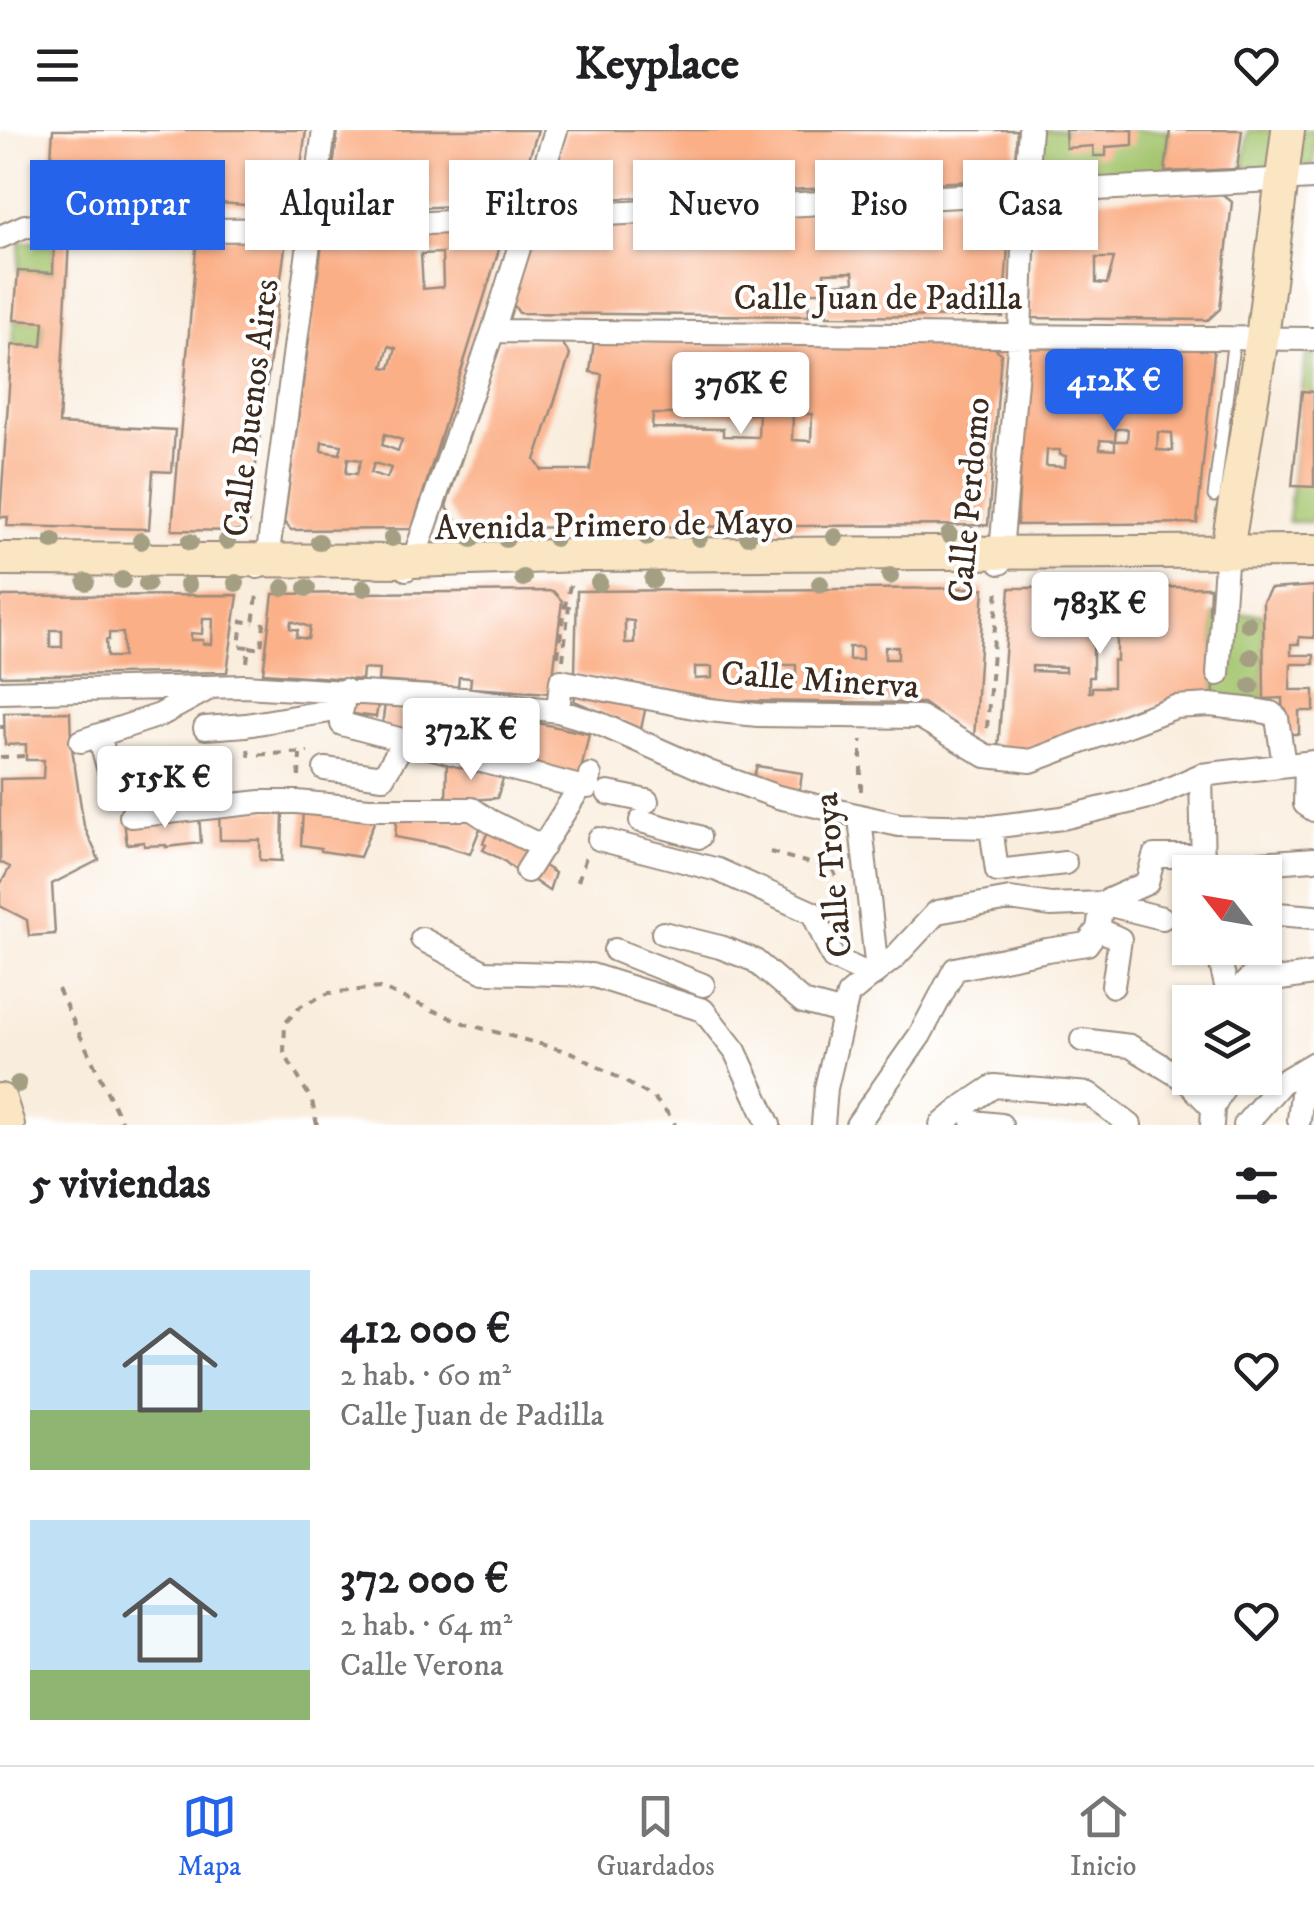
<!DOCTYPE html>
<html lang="es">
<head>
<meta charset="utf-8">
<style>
  :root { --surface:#fff; --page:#f2f2f2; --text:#202124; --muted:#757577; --line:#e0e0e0; --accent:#2563eb }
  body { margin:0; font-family:"IM FELL DW Pica",serif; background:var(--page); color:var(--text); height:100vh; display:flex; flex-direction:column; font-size:38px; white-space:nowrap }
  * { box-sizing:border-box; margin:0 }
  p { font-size:32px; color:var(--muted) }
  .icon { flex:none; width:55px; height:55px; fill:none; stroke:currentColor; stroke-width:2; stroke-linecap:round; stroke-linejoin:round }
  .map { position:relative; height:995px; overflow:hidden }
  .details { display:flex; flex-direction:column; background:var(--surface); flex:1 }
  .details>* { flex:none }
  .banner { position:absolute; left:30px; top:30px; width:1255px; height:90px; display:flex; gap:20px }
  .needle { width:65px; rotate:301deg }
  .tools { position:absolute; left:1172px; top:725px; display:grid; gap:20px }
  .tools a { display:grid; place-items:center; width:110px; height:110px; border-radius:0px; background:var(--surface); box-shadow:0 2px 8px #0004; font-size:50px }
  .price { position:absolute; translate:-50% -85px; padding:0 22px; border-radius:10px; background:#fff; color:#222; font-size:32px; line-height:65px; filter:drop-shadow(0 2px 5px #0008) }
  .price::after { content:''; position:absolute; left:50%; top:60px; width:30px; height:22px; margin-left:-15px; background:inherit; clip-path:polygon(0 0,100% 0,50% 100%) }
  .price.on { background:var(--accent); color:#fff }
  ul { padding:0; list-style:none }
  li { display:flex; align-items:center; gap:30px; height:250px; padding:0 30px }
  li span { display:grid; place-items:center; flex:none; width:280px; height:200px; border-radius:0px; color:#555 }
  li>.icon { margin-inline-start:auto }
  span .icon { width:120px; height:120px; fill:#fffc; stroke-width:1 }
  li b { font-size:42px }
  h2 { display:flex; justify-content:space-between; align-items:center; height:120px; padding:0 30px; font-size:42px }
  .tag { padding:0 35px; border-radius:0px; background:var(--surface); box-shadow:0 2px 8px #0004; font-size:35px; line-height:90px }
  .tag.on { background:var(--accent); color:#fff }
  header { display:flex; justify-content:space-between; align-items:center; height:130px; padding:0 30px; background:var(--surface); font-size:45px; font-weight:700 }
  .tabs { display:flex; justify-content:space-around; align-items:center; height:140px; border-top:2px solid var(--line); background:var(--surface); font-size:28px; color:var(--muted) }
  .tabs a { display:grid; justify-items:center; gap:5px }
  .tabs .on { color:var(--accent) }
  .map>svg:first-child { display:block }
</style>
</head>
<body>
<header><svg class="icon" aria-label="menu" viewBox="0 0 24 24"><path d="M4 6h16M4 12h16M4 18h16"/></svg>Keyplace<svg class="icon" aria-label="heart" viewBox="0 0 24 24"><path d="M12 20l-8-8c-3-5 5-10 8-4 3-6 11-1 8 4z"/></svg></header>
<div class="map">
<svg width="1314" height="995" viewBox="0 0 1314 995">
  <rect width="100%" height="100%" fill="#fff"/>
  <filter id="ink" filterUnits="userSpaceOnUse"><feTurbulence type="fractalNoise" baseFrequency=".01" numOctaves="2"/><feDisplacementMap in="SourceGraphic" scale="20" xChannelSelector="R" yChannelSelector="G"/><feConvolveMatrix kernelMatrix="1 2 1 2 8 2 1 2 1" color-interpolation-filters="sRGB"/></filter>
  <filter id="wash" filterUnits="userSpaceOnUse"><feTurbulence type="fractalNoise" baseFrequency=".0048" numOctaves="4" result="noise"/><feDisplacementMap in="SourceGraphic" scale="40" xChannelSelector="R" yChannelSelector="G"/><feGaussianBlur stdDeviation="2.25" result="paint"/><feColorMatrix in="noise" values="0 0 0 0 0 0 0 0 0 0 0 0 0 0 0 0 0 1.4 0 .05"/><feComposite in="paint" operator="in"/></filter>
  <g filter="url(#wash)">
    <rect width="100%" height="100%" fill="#f9eddd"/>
    <!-- green -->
    <path fill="#a3c46c" stroke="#6f7745" stroke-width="2.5" d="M1043 0H1170L1165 42 1050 47 1040 38Z
      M1248 0H1314V36L1243 38Z
      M20 112H54L53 143 18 141Z
      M14 190 44 192 42 216 12 215Z
      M1306 224H1314V392H1288Z
      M1213 484H1263L1264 569 1214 570Z"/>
    <g id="blocks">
      <!-- building -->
      <path fill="#fbaf86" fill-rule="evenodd" d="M53 0H306L295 79 196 71 194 95 47 83Z
        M338 0H538L515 73 333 82 328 73Z
        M567 0H1017L1014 49 544 72Z
        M1065 0H1133V15L1106 17V26H1094L1093 16 1066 18Z
        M1170 0H1242L1237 39 1165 42Z
        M1221 63 1232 72 1220 179 1208 190 1030 188 1038 72ZM1096 128H1114L1107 154 1096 153Z
        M1011 73 1003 187 827 186 825 162H808L809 186 519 183 511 171 533 103 541 95ZM853 142 854 152 825 155 824 143Z
        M506 97 412 399 291 400 284 392 322 114 331 103ZM442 123 443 157 423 159 421 124ZM389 216 396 218 390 238 383 237ZM385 304 402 310 398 321 382 315ZM322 312 342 315 340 324 321 321ZM348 328 361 330 357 344 346 343ZM374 333 391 338 387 348 371 343Z
        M276 105 285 118 247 401 172 400 197 108Z
        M69 111 59 294 175 300 172 342 153 341 149 399 7 396 8 387H0L12 215 42 216 44 192 14 190 18 141 53 143 54 112Z
        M501 211H561L570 225 535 330 542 340H590L602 244 590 242 594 211 989 214 1001 223 988 395 461 398 446 376ZM653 284H759L758 307 723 306V299L652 298ZM793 284H812L811 311 792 310Z
        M1028 215H1210L1214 223 1197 393 1017 395ZM1116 299H1128L1127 311H1115V320L1100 319V310L1115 311ZM1158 302 1172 303 1173 321 1157 320ZM1047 320H1060V325L1066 326 1065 337 1046 336Z
        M1302 261 1314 262V357L1292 356Z
        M1314 456V508L1299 507V514H1291V525H1314V534H1291L1290 560H1314V581H1299V604H1283L1282 568 1264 569 1263 471 1270 459Z
        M1210 457 1209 484H1213L1214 570 1185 568 1140 577 1033 620 998 619 1010 458ZM1098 488H1113V492H1117V531L1113 530V557H1092V562H1089V547H1093V492H1098ZM1032 536 1065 537V542L1032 541Z
        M984 458 974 609 923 573 728 571 575 543 577 461ZM625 490 634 491V513H625ZM849 517H862V530H849ZM885 517H898V529H885ZM778 535H796V553H778ZM695 537H712V548L695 549Z
        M553 461 562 471 551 563 470 558 471 548 459 547 458 557 378 551 379 540 363 539 362 550 263 543 273 464ZM291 491 310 497 308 509 296 507 298 500 290 498Z
        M238 465 227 542 0 546V469L3 466ZM203 488H213L212 514H203V510H191V503L202 504ZM50 500H62V517H50ZM109 503H123V527H107L106 510H109Z
        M577 558 647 571 641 599 574 571Z
        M348 565 379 568 376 587 346 583Z
        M386 567 454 572 448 601 381 602Z
        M464 577 589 604 579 649 455 620Z
        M70 582 71 612 84 696 99 730 52 754 55 804 29 806 27 790 0 776V755L10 737 0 732V649L43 648 44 630H26V614L5 615 4 583Z
        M447 628 504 646 497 668 446 672Z
        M757 636 802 643 799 665 752 652Z
        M283 679 282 731 260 730V710H220L219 680Z
        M303 679 377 685 360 727 321 721V718L301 715Z
        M199 683 201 713 166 717V715L144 716V712L127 714 124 691Z
        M397 685 450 689 483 691 470 724 443 716 395 707Z
        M491 695 540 718 520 744 503 730 483 720 486 715 483 713Z
        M538 732 555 743 549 761 527 746Z"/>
    </g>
  </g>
  <g filter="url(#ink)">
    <use href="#blocks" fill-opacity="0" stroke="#9a8c7e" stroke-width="2.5"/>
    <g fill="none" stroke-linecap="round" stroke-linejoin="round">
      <!-- lane casing -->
      <g stroke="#9a8c7e" stroke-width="15">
        <path id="lane" d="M1214 366 1234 208"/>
      </g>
      <!-- street casing -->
      <g stroke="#9a8c7e" stroke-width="26">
        <path id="street" d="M0 107 25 96 198 100 311 99 1314 48
          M493 201 1314 209
          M1000 433 1020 205 1025 62 1030 0
          M258 437 267 430 324 0
          M406 439 413 431 493 201 556 0
          M1218 544 1227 420
          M0 562 244 556 463 569 558 581 598 593 709 642 778 667 899 695 991 697 1062 688 1153 666 1201 645 1314 632
          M558 581 561 551 709 580 758 585 920 587 986 626 1031 631 1175 577 1210 575 1254 580 1271 583 1277 588 1284 635
          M342 594 580 657H588L590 645
          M205 598 246 595 342 579 345 560
          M99 605 113 655 206 640 212 677
          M81 611 160 585 206 560
          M1306 633 1305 674 1314 680
          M325 639 383 647 404 612 455 603 463 569
          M1201 645 1203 739
          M608 663 647 671
          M131 686 261 672H297L369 679H472L490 691 543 717
          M641 691 699 707
          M991 697 997 741 1065 733
          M599 709 718 740 813 783 833 828 872 846
          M1203 737 1314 729
          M527 741 580 657
          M1265 783 1314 787
          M1098 799 1120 809 1113 856
          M663 803 720 817 754 830 803 872 844 883
          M422 809 484 842 591 845 703 880 735 921 769 995
          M1217 818 1230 872
          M615 820 703 855
          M877 841 895 827 937 782 1010 769 1051 775 1102 773 1147 753 1154 726H1203
          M1229 870 1251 847 1282 849 1314 844
          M1082 910 1130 916 1187 951 1213 978 1212 995
          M1213 978 1229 948
          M1299 990 1302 963 1307 937
          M973 992 1001 995
          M823 995 826 958 848 865 877 841 860 688
          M857 995 920 905 955 839 1047 820 1087 814 1098 799 1102 773 1162 788
          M941 995 964 976 994 956 1089 964 1130 995
          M1245 995 1282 952 1314 933"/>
      </g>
      <!-- secondary casing -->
      <g stroke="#9a8c7e" stroke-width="36">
        <path id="secondary" d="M1227 420 1262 208 1288 0
          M0 429 413 431 582 425 1314 421
          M0 970 8 995"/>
      </g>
      <!-- path -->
      <path stroke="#9a8c7e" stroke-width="4" stroke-dasharray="8 8" stroke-linecap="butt" d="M249 517 261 519 264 494 253 493
        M558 526 564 479 571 452
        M563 530 569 475
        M247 532 249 517 239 516 242 491 253 493 258 459
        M0 597H5
        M987 598 998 458
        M248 619 249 625 308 622
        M0 627 27 626
        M299 647 300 624
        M861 661V610
        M770 722 833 740 841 758H845
        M578 751 586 727
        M58 859 123 995
        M317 995 312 971 284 923 285 893 301 876 329 863 380 858 466 894 573 923 653 967 672 988 675 995"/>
      <!-- lane -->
      <use href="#lane" stroke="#fff" stroke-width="11"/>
      <!-- street -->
      <use href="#street" stroke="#fff" stroke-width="22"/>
      <!-- secondary -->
      <use href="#secondary" stroke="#fbe6c3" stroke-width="32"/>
    </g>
    <!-- trees -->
    <g fill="#a49f83">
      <circle cx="949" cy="405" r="9"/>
      <circle cx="970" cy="405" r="9"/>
      <circle cx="748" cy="406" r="9"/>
      <circle cx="647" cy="407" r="9"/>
      <circle cx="835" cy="407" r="9"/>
      <circle cx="392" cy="408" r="9"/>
      <circle cx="555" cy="408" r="9"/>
      <circle cx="699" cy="408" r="9"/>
      <circle cx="472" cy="409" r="9"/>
      <circle cx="506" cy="409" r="9"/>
      <circle cx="53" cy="411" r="9"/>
      <circle cx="141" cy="411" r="9"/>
      <circle cx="227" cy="411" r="9"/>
      <circle cx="190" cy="412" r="9"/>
      <circle cx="319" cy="412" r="9"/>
      <circle cx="890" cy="446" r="9"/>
      <circle cx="523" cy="448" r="9"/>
      <circle cx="122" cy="450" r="9"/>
      <circle cx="653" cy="450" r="9"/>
      <circle cx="86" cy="452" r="9"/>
      <circle cx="236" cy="453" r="9"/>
      <circle cx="599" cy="453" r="9"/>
      <circle cx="147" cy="454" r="9"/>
      <circle cx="820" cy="454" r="9"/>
      <circle cx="188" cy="455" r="9"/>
      <circle cx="283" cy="458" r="9"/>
      <circle cx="307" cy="458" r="9"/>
      <circle cx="364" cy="458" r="9"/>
      <circle cx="1248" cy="494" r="9"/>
      <circle cx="1251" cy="527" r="9"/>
      <circle cx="1251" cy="556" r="9"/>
      <circle cx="18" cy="954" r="9"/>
    </g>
  </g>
  <g text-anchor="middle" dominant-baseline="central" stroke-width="8" stroke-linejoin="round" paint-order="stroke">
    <!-- street labels -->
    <g font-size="35" fill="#3b2a1e" stroke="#fff">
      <text x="878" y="169">Calle Juan de Padilla</text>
      <text transform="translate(252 278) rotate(-83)">Calle Buenos Aires</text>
      <text transform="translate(970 370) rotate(-85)">Calle Perdomo</text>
      <text transform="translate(614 396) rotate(-1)">Avenida Primero de Mayo</text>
      <text transform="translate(820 551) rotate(4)">Calle Minerva</text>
      <text transform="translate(834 745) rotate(-95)">Calle Troya</text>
    </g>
  </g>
</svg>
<div class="tools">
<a><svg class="needle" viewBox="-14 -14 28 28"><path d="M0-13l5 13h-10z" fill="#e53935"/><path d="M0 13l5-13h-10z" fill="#757577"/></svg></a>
<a><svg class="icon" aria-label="layers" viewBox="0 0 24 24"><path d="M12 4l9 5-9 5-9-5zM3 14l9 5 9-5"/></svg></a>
</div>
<b class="price on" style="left:1114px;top:304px">412K €</b>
<b class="price" style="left:741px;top:307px">376K €</b>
<b class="price" style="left:1100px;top:527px">783K €</b>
<b class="price" style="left:471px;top:653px">372K €</b>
<b class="price" style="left:165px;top:701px">515K €</b>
<div class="banner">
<a class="tag on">Comprar</a>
<a class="tag">Alquilar</a>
<a class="tag">Filtros</a>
<a class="tag">Nuevo</a>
<a class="tag">Piso</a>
<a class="tag">Casa</a>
</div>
</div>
<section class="details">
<h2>5 viviendas<svg class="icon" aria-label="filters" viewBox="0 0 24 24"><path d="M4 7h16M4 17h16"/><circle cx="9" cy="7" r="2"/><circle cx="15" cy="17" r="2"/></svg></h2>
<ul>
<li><span style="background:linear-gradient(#bfe0f5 70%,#8fb573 0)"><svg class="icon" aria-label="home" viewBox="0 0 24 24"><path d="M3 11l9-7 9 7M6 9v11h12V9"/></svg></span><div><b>412 000 €</b><p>2 hab. · 60 m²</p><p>Calle Juan de Padilla</p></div><svg class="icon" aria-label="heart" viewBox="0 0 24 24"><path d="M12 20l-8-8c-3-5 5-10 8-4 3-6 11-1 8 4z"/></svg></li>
<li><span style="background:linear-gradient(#bfe0f5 75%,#8fb573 0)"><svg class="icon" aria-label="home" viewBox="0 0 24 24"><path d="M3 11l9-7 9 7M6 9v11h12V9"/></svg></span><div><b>372 000 €</b><p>2 hab. · 64 m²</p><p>Calle Verona</p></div><svg class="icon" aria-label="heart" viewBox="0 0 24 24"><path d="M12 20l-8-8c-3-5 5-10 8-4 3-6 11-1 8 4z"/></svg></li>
</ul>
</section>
<nav class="tabs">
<a class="on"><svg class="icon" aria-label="map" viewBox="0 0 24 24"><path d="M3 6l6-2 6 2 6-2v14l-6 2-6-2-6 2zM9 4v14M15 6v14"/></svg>Mapa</a>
<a><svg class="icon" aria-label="saved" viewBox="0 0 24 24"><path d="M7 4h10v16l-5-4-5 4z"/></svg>Guardados</a>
<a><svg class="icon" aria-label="home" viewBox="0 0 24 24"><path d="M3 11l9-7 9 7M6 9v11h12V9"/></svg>Inicio</a>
</nav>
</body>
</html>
